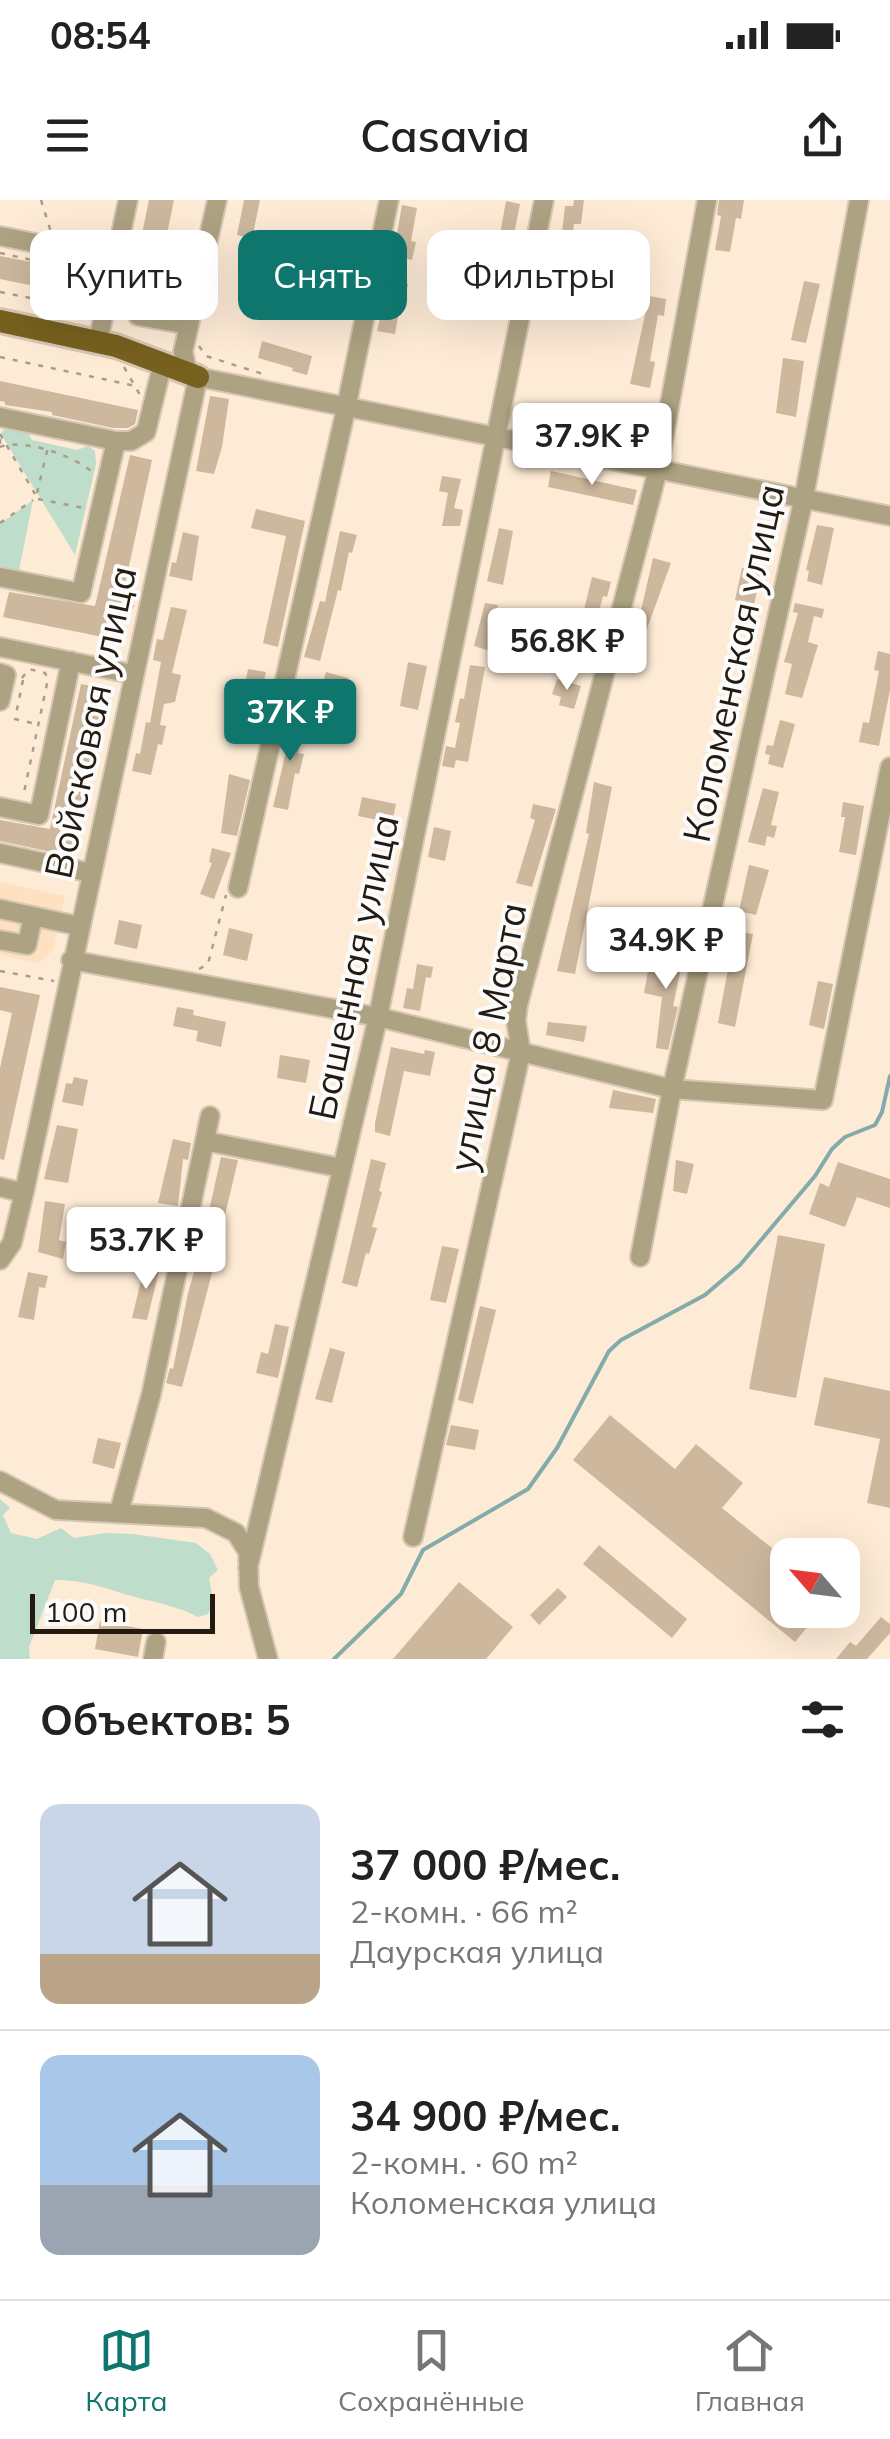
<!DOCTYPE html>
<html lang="ru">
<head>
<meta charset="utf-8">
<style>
  :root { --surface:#fff; --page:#f2f2f2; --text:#222; --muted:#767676; --line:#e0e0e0; --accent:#0f766e }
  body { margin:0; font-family:Mulish,sans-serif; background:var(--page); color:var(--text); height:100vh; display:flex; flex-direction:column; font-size:38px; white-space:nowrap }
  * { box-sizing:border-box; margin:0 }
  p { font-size:32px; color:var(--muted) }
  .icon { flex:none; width:55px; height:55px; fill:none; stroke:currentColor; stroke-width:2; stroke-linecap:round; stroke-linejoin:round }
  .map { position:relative; height:1459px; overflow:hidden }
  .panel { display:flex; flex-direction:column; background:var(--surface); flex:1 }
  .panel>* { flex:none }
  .top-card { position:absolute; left:30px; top:30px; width:830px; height:90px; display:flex; gap:20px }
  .needle { width:65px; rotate:298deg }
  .controls { position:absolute; left:770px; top:1338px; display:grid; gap:20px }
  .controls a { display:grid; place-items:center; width:90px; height:90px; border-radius:20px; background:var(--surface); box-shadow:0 10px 40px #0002; font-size:50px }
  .scale { position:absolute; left:30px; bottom:25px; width:185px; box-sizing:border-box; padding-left:10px; border:5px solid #231b11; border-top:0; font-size:28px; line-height:35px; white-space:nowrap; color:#231b11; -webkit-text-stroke:8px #fbfbfb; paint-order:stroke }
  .price { position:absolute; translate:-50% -85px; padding:0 22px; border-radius:10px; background:#fff; color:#222; font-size:32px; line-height:65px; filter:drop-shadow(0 2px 5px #0008) }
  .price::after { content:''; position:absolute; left:50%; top:60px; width:30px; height:22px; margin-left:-15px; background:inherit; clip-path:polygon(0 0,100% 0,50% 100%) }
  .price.selected { background:var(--accent); color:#fff }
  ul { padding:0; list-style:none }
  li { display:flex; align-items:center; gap:30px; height:250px; padding:0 40px }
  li+li { border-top:2px solid var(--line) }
  li span { display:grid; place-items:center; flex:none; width:280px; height:200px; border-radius:20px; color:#555 }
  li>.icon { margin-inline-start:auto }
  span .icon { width:120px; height:120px; fill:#fffc; stroke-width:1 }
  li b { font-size:42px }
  h2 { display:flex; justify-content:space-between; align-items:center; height:120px; padding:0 40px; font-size:42px }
  .tag { padding:0 35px; border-radius:20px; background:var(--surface); box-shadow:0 10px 40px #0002; font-size:35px; line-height:90px }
  .tag.selected { background:var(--accent); color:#fff }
  .status { display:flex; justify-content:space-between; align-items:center; height:70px; padding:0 50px; background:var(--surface); direction:ltr }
  .status svg { height:28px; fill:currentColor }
  header { display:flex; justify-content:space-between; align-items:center; height:130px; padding:0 40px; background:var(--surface); font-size:45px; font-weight:600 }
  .menu { display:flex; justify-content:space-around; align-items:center; height:140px; border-top:2px solid var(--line); background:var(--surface); font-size:28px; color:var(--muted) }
  .menu a { display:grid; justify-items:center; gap:5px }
  .menu .selected { color:var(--accent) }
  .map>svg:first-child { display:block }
</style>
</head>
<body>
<div class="status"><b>08:54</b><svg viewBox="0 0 49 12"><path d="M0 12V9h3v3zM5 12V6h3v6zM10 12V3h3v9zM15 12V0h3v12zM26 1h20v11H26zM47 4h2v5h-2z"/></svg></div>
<header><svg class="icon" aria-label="menu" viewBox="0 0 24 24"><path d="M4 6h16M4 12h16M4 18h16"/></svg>Casavia<svg class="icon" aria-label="share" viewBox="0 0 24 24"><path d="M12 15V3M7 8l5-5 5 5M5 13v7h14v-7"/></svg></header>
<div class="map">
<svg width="890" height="1459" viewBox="0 0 890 1459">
  <rect width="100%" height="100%" fill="#fdebd6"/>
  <!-- built -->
  <path fill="#fde1c0" d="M0 682 65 696 53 750 39 763 0 755Z"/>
  <!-- green -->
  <path fill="#bedecb" d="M6 226 28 232 32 240 77 250 88 246 95 251 96 264 75 355 1 234Z
    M33 300 18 376 0 373V324Z
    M0 1299 10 1308 3 1315 11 1333 37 1339 61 1328 74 1338 105 1333 133 1334 196 1343 210 1354 218 1370 209 1378 214 1405 208 1414 198 1417C177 1406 158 1403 135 1397 106 1389 87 1380 55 1380L29 1447 30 1459H0Z"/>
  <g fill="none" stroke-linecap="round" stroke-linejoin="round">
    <!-- stream -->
    <path stroke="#83abac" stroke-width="4" d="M334 1459 401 1394 423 1350 528 1289 557 1248 609 1151 621 1140 705 1095 740 1065 815 976 832 949 845 937 875 925 882 912 890 876"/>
  </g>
  <!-- building -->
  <path fill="#cdb89e" d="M149 0H174L159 73 135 68Z
    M244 0H260L252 39 237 35Z
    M574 0H584L581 24H574L566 90 550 87 556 52 550 50 553 31 562 32 565 6H573Z
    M719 0H744L741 19 736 18 730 52 715 50 721 16 717 15Z
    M506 1 520 4 505 81 492 78Z
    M402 5 417 8 411 41 416 42 412 60 393 56Z
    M0 56 79 71 74 94 0 79Z
    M246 59 271 63 267 85 242 80Z
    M159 73 184 78 178 110 153 106Z
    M389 80 408 84 405 99H401L395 134 377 131Z
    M804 81 820 84 806 143 791 140Z
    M649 96 666 99 664 116 658 115 650 161 655 162 650 188 630 184Z
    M262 141 312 156 307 175 292 171 293 168 258 158Z
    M783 158 804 161 796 217 776 213Z
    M0 181 138 210 135 224 128 228H113L52 215V212L5 205V202L0 201Z
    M210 196 229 199 222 247 214 274 196 271Z
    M592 204 614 208 609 234 587 230Z
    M130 255 152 260 118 417 108 415 103 437 3 417 9 392 95 406Z
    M551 271 637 290 633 305 548 287Z
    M442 276 461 279 454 308 463 310 460 326H442L448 293 439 291Z
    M256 309 305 321 278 447 263 443 286 336 251 328Z
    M817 325 834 328 822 385 807 381 809 371 806 370Z
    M499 328 513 331 503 385 487 381Z
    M340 331 357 335 352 353 349 352 341 391 338 390 320 461 304 457 320 401 325 402Z
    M183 332 199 336 192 381 169 376 172 362 176 363Z
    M653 358 671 363 645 434 632 430 635 418 639 419Z
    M742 368 761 372 754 405 735 400Z
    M592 377 611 382 607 397 603 396 593 434 579 430Z
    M485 403 498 405 492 435 501 437 496 453 474 446Z
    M795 403 824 409 822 418 814 416 808 442 818 445 802 498 785 494 792 464 784 462 798 413 793 412Z
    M171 407 187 410 172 473 181 475 175 502 164 504 160 525 166 526 162 545 158 544 151 575 132 571 136 553 140 554 146 522 150 523 161 462 153 460 157 439 163 440Z
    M878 451 890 454V490L879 546 859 542 863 522 869 523 879 471 874 470Z
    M408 462 427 466 418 510 400 506Z
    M470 465 485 467 468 562 456 560 454 568 442 566 446 546 455 548 460 523 455 522 460 498 464 499Z
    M248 469 266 472 256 520 239 516Z
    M326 472 348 478 342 501 319 495Z
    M557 479 581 486 574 509 559 505 561 497 552 494Z
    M81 484 106 489 70 656 0 641V620L50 629Z
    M290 517 305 520 298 553 304 554 299 574 295 573 288 610 273 607 290 535 287 534Z
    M780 520 795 524 783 568 768 564 770 555 765 554 767 545 773 546Z
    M229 574 250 580 237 636 221 633Z
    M594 582 612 587 575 774 557 771 589 634 586 633Z
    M763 588 779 592 771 625 777 626 774 638 767 636 765 646 748 642Z
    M362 597 396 604 392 623 358 616Z
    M843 602 864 606 856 655 839 652 845 617H841Z
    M533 604 556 609 532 687 516 683 535 620 530 618Z
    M434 627 451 631 445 661 428 657Z
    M212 648 231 653 214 699 200 694 212 663 209 662Z
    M749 665 769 670 756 715 739 711Z
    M119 720 142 725 137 749 114 744Z
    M229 728 253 734 247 761 223 755Z
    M735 731 753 734 735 827 718 823Z
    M666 742 678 744 677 749 685 750 673 806 678 807 668 850 656 848 662 797 644 793 648 771 661 773Z
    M417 764 433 767 431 778 426 777 420 811 403 808 407 788 413 789Z
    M818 781 833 784 824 829 809 825Z
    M0 787 40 795 4 960 0 959V868L12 813 0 810Z
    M177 807 194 810 193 815 226 822 221 847 196 841 198 831 173 826Z
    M548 822 587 826 584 842 546 835Z
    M391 847 424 854 425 850 435 852 430 876 404 871 390 936 375 932V923Z
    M280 855 310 860 306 883 277 878Z
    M74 877 88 880 83 906 62 902 66 883 72 884Z
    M613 890 656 899 653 913 609 908Z
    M57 925 78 929 68 983 44 979Z
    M173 939 191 943 188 960 183 959 178 1006 158 1003Z
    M221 957 238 960 225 1015 209 1011Z
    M371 959 386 963 379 991 382 992 372 1027 377 1028 369 1054 366 1053 357 1087 342 1083Z
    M676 960 694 964 687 994 673 991Z
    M838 962 890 979V1008L857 997 845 1027 809 1014 820 983 829 987Z
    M45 1001 65 1004 59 1040 66 1042 63 1059 38 1052Z
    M206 1031 222 1035 182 1187 166 1183 170 1168 173 1169 188 1093Z
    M778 1035 825 1044 796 1198 749 1189Z
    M442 1046 459 1049 446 1103 430 1100Z
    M145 1064 160 1067 147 1120 132 1118Z
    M28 1072 48 1076 45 1088 39 1087 34 1120 18 1117Z
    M480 1106 496 1110 473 1204 458 1200Z
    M275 1124 289 1127 278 1178 256 1173 261 1152 268 1154Z
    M330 1148 345 1152 332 1203 315 1199Z
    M824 1177 890 1191V1308L867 1303 880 1239 814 1225Z
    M610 1215 675 1269 696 1244 743 1283 722 1308 788 1361V1410H821L795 1442 573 1260Z
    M451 1225 479 1230 475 1250 446 1245Z
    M98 1238 121 1243 114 1269 92 1263Z
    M599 1345 687 1419 672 1438 583 1364Z
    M459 1382 513 1427 486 1459H393Z
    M558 1388 567 1397 539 1425 530 1415Z
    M881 1417 890 1424V1433L867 1459H836L850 1442 856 1446Z
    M100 1421 143 1429 138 1457 95 1449Z"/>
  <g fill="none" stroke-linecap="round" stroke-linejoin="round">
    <!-- minor casing -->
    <g stroke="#d6c6b3" stroke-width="22">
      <path id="minor" d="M0 36 115 59
        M111 78 144 84 138 116 189 125
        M98 142 128 0
        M198 177 890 316
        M0 217 116 241
        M0 377 81 393 116 241H131L146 232 163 162
        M0 447 132 474
        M0 473 6 475 0 501
        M0 607 39 615 71 461
        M0 653 91 673
        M238 688 345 213 389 0
        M0 709 79 726
        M0 740 27 745 33 716
        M71 760 378 817 672 889 823 900 890 567
        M205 941 342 968
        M0 987 24 993
        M640 1057 672 889 804 297 859 0
        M0 1060 12 1043 24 993 198 177 187 169 183 152 217 0
        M0 1281 56 1310 206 1318 236 1333 248 1352 249 1387 268 1459
        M119 1312 151 1195 210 916
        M413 1337 521 852 516 821 518 805 658 269 707 0
        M248 1368 378 817 544 0
        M153 1459 156 1442"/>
    </g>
    <!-- major casing -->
    <g stroke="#d6c6b3" stroke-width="28">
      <path id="major" d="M0 121 116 146 198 177"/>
    </g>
    <!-- path -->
    <path stroke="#aa9c8b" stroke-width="2.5" stroke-dasharray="5 8" stroke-linecap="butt" d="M41 0 51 32
      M0 53 96 74
      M89 67 94 83
      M88 74 84 94 89 109
      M0 92 87 109
      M69 103 78 102 83 95
      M199 146 206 156 263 174
      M0 157 140 187
      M124 167 140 195
      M0 234 35 294
      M0 239V245
      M0 247C23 238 75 256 92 272
      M37 293 49 243
      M38 299 84 308
      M0 323 33 300
      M99 450 116 433 133 405
      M22 478 29 469 45 473 48 479 23 597
      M23 480 15 519 36 524
      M199 769 208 764 226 695
      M0 771 54 781"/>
    <!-- minor -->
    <use href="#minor" stroke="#ada282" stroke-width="18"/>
    <!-- major -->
    <use href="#major" stroke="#77611f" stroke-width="22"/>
  </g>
  <g text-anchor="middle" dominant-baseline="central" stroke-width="8" stroke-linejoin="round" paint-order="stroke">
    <!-- street labels -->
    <g font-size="38" fill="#231b11" stroke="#fbfbfb">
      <text transform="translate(733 463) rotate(-78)">Коломенская улица</text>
      <text transform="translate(90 522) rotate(-78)">Войсковая улица</text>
      <text transform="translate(353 767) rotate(-78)">Башенная улица</text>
      <text transform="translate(487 837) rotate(-79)">улица 8 Марта</text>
    </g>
  </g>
</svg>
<div class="controls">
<a><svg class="needle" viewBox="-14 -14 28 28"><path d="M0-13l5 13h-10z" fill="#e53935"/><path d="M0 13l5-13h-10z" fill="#767676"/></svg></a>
</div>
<div class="scale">100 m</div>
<b class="price" style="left:592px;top:288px">37.9K ₽</b>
<b class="price" style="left:567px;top:493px">56.8K ₽</b>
<b class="price selected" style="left:290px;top:564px">37K ₽</b>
<b class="price" style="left:666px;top:792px">34.9K ₽</b>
<b class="price" style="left:146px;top:1092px">53.7K ₽</b>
<div class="top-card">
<a class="tag">Купить</a>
<a class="tag selected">Снять</a>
<a class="tag">Фильтры</a>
</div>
</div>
<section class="panel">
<h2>Объектов: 5<svg class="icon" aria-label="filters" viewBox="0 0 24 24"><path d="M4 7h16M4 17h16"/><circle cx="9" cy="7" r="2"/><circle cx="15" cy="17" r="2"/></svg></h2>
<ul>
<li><span style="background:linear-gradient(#c9d6e8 75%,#b9a48a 0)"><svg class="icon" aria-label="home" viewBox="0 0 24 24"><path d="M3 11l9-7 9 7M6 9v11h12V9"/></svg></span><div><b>37 000 ₽/мес.</b><p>2-комн. · 66 m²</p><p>Даурская улица</p></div></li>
<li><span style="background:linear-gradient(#a9c7e8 65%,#9aa5b1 0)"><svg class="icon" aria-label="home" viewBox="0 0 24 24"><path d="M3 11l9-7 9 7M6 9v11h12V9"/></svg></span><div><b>34 900 ₽/мес.</b><p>2-комн. · 60 m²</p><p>Коломенская улица</p></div></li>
</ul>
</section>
<nav class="menu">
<a class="selected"><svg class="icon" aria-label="map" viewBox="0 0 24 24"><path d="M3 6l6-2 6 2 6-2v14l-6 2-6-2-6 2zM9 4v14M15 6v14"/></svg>Карта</a>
<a><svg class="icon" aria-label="saved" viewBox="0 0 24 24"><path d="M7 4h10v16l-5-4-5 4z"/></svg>Сохранённые</a>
<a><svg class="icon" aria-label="home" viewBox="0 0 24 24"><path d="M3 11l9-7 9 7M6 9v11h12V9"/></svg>Главная</a>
</nav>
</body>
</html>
